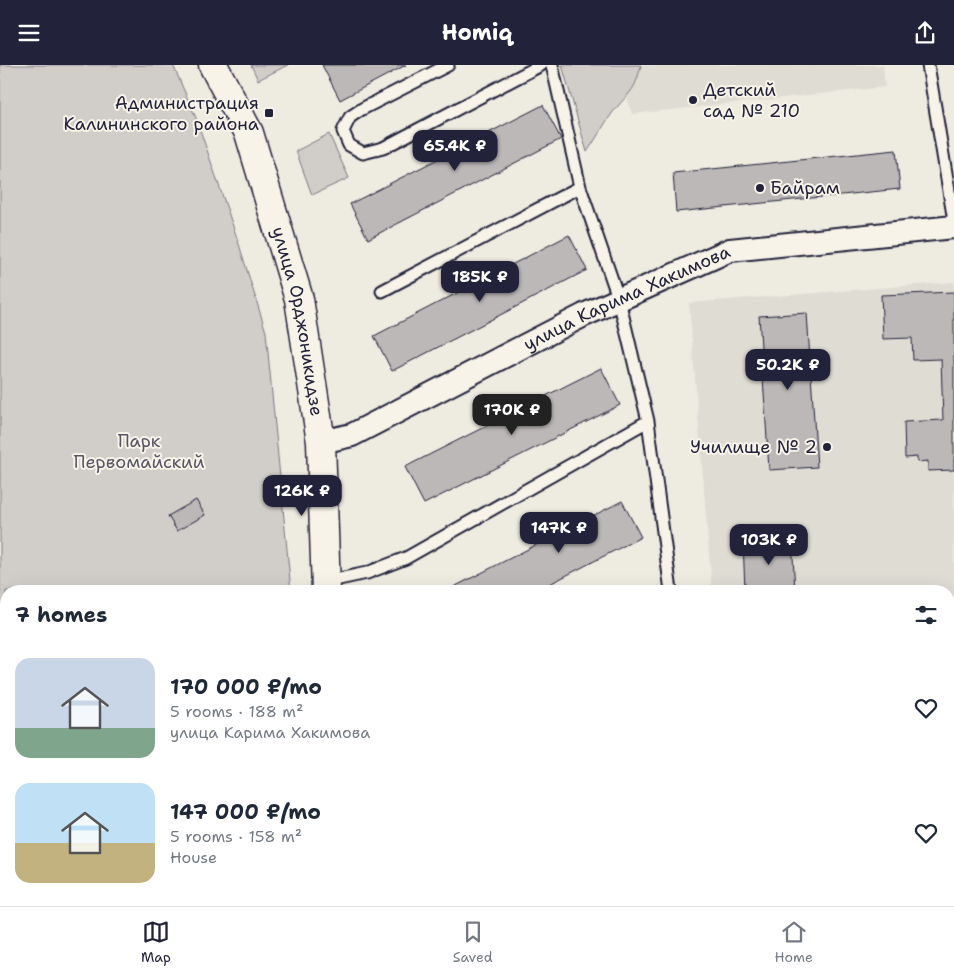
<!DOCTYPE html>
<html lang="en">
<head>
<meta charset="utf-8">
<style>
  :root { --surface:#fff; --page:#f6f6f7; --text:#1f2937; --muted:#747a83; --line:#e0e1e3; --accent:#22223b }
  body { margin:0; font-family:"Shantell Sans",sans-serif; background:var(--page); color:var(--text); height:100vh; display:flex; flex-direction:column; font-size:19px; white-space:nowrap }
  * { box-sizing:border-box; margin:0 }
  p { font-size:16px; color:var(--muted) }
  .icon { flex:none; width:28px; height:28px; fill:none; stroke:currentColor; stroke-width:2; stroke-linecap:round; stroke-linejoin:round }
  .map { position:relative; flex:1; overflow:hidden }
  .side { position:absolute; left:0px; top:520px; width:955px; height:321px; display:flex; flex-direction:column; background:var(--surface); border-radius:20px 20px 0 0; box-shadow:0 5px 20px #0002 }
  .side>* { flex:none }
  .price { position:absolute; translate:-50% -42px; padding:0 11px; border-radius:10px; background:var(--accent); color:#fff; font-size:16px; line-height:32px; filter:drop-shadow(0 1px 2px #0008) }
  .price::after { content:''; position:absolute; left:50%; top:30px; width:15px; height:11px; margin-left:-8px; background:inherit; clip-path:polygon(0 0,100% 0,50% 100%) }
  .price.active { background:#222; color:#fff }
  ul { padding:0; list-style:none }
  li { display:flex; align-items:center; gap:15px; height:125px; padding:0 15px }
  li span { display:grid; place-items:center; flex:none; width:140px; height:100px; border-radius:15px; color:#555 }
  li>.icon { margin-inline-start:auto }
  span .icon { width:60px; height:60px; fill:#fffc; stroke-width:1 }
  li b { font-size:21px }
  h2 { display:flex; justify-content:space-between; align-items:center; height:60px; padding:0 15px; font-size:21px }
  header { display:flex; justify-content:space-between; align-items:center; height:65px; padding:0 15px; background:var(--accent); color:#fff; font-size:22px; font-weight:700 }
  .tabs { display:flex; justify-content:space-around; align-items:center; height:70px; border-top:1px solid var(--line); background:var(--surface); font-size:14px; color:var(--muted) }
  .tabs a { display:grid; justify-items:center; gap:2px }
  .tabs .active { color:var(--accent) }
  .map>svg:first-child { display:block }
</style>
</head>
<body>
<header><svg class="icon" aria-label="menu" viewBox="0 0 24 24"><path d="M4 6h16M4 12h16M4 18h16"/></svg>Homiq<svg class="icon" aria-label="share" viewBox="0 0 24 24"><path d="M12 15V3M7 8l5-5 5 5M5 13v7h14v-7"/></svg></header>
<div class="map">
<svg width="954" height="841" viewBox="0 0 954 841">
  <rect width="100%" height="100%" fill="#eeebe1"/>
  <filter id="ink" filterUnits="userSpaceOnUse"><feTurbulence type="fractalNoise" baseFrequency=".02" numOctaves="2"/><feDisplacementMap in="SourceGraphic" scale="10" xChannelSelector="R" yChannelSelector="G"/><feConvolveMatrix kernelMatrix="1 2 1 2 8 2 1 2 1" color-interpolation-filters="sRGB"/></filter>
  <g filter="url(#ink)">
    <!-- built -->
    <path fill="#dfdcd4" d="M618 0H883L885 22 632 49Z
      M954 217V628L949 629V526H712L689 238Z
      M421 835H656L657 841H422Z"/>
    <!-- green -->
    <path fill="#d1cdc9" stroke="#7a7882" d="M0 0H173L196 53 238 176 266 267 291 526H6V835H321V841H0Z
      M251 0H288L258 15Z
      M562 0H641C635 27 630 26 613 47 604 59 596 74 587 87Z
      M329 69 349 113 312 130 296 86Z
      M791 835H934L935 841H729Z"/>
    <!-- building -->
    <path fill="#bbb8b7" stroke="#22223b" d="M322 0H406L340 35Z
      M543 40 561 74 368 174 350 139Z
      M896 85 900 124 676 147 673 108Z
      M569 170 587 205 392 306 374 271Z
      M954 227V405L928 406V396L917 397V392L905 393 904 357 943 355 941 294 913 295 912 273 883 274 881 230Z
      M807 248 817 402 769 405 759 251Z
      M601 303 620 340 424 439 405 402Z
      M196 435 205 450 177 466 168 451Z
      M622 436 641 472 536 526H446Z
      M792 474 795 526H745L743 476Z
      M520 835H537V841H520Z"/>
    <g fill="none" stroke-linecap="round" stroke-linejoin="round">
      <!-- lane casing -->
      <g stroke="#22223b" stroke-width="15">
        <path id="lane" d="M448 0 362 44 350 52 343 66 349 80 363 88 383 83 541 0
          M552 0 580 122 619 235 648 356 671 526
          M928 0 954 156
          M382 226 580 122
          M325 517 367 508 406 493 648 356
          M459 835V841
          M590 835V841"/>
      </g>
      <!-- street casing -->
      <g stroke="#22223b" stroke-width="26">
        <g id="street">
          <path id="s1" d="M321 377 352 370 584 250 730 185 954 162"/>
        </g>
      </g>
      <!-- secondary casing -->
      <g stroke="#22223b" stroke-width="31">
        <g id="secondary">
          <path id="s2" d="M213 0 249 68 299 234 321 377 326 526"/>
          <path d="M341 835 342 841"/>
        </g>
      </g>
      <!-- lane -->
      <use href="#lane" stroke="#f7f3e8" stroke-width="11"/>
      <!-- street -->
      <use href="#street" stroke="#f7f3e8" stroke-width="22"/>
      <!-- secondary -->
      <use href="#secondary" stroke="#f7f3e8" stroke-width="28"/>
    </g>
  </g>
  <!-- markers -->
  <g fill="#22223b" stroke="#f7f3e8" stroke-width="2">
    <circle cx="693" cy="35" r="5"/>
    <rect x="264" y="43" width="10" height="10" rx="2.5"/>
    <circle cx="760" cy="123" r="5"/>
    <circle cx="827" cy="382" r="5"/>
  </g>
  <g text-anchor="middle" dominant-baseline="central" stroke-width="4" stroke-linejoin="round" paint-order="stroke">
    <!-- poi labels -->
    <g font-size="18" fill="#22223b" stroke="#f7f3e8" text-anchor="start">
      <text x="703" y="25">Детский<tspan x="703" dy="21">сад № 210</tspan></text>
      <text x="259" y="38" text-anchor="end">Администрация<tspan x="259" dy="21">Калининского района</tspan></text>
      <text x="770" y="123">Байрам</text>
      <text x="817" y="382" text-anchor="end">Училище № 2</text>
    </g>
    <!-- street labels -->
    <g font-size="18" fill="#22223b" stroke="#f7f3e8">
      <text stroke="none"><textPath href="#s1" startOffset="339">улица Карима Хакимова</textPath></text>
      <text stroke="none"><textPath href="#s2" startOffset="272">улица Орджоникидзе</textPath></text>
    </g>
    <!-- park labels -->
    <g font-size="18" fill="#575566" stroke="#f7f3e8">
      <text x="139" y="376">Парк<tspan x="139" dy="21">Первомайский</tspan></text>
    </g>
  </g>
</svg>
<b class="price" style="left:455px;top:107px">65.4K ₽</b>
<b class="price" style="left:480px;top:238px">185K ₽</b>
<b class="price" style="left:788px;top:326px">50.2K ₽</b>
<b class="price active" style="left:512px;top:371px">170K ₽</b>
<b class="price" style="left:302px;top:452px">126K ₽</b>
<b class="price" style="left:559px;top:489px">147K ₽</b>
<b class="price" style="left:769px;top:501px">103K ₽</b>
<section class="side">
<h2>7 homes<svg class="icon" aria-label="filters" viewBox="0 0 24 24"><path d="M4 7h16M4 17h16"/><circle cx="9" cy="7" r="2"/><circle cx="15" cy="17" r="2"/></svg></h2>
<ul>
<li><span style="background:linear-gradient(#c9d6e8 70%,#7fa58c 0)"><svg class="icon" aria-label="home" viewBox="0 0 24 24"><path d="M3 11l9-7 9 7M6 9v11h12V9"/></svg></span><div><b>170 000 ₽/mo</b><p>5 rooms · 188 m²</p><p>улица Карима Хакимова</p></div><svg class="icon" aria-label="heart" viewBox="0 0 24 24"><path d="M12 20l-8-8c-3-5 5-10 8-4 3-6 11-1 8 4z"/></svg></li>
<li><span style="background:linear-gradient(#bfe0f5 60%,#c2b280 0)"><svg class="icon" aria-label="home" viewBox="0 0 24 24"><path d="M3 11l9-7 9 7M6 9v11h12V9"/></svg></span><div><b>147 000 ₽/mo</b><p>5 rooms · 158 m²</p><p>House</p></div><svg class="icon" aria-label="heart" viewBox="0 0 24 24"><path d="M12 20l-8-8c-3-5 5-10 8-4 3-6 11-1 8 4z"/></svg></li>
</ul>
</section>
</div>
<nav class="tabs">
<a class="active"><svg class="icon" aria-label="map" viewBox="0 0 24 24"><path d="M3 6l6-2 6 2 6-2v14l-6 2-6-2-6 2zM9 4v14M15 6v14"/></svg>Map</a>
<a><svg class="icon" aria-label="saved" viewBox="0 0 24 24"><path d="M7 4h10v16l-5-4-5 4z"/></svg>Saved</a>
<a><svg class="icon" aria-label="home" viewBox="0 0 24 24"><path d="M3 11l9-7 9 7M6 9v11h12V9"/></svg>Home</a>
</nav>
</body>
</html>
